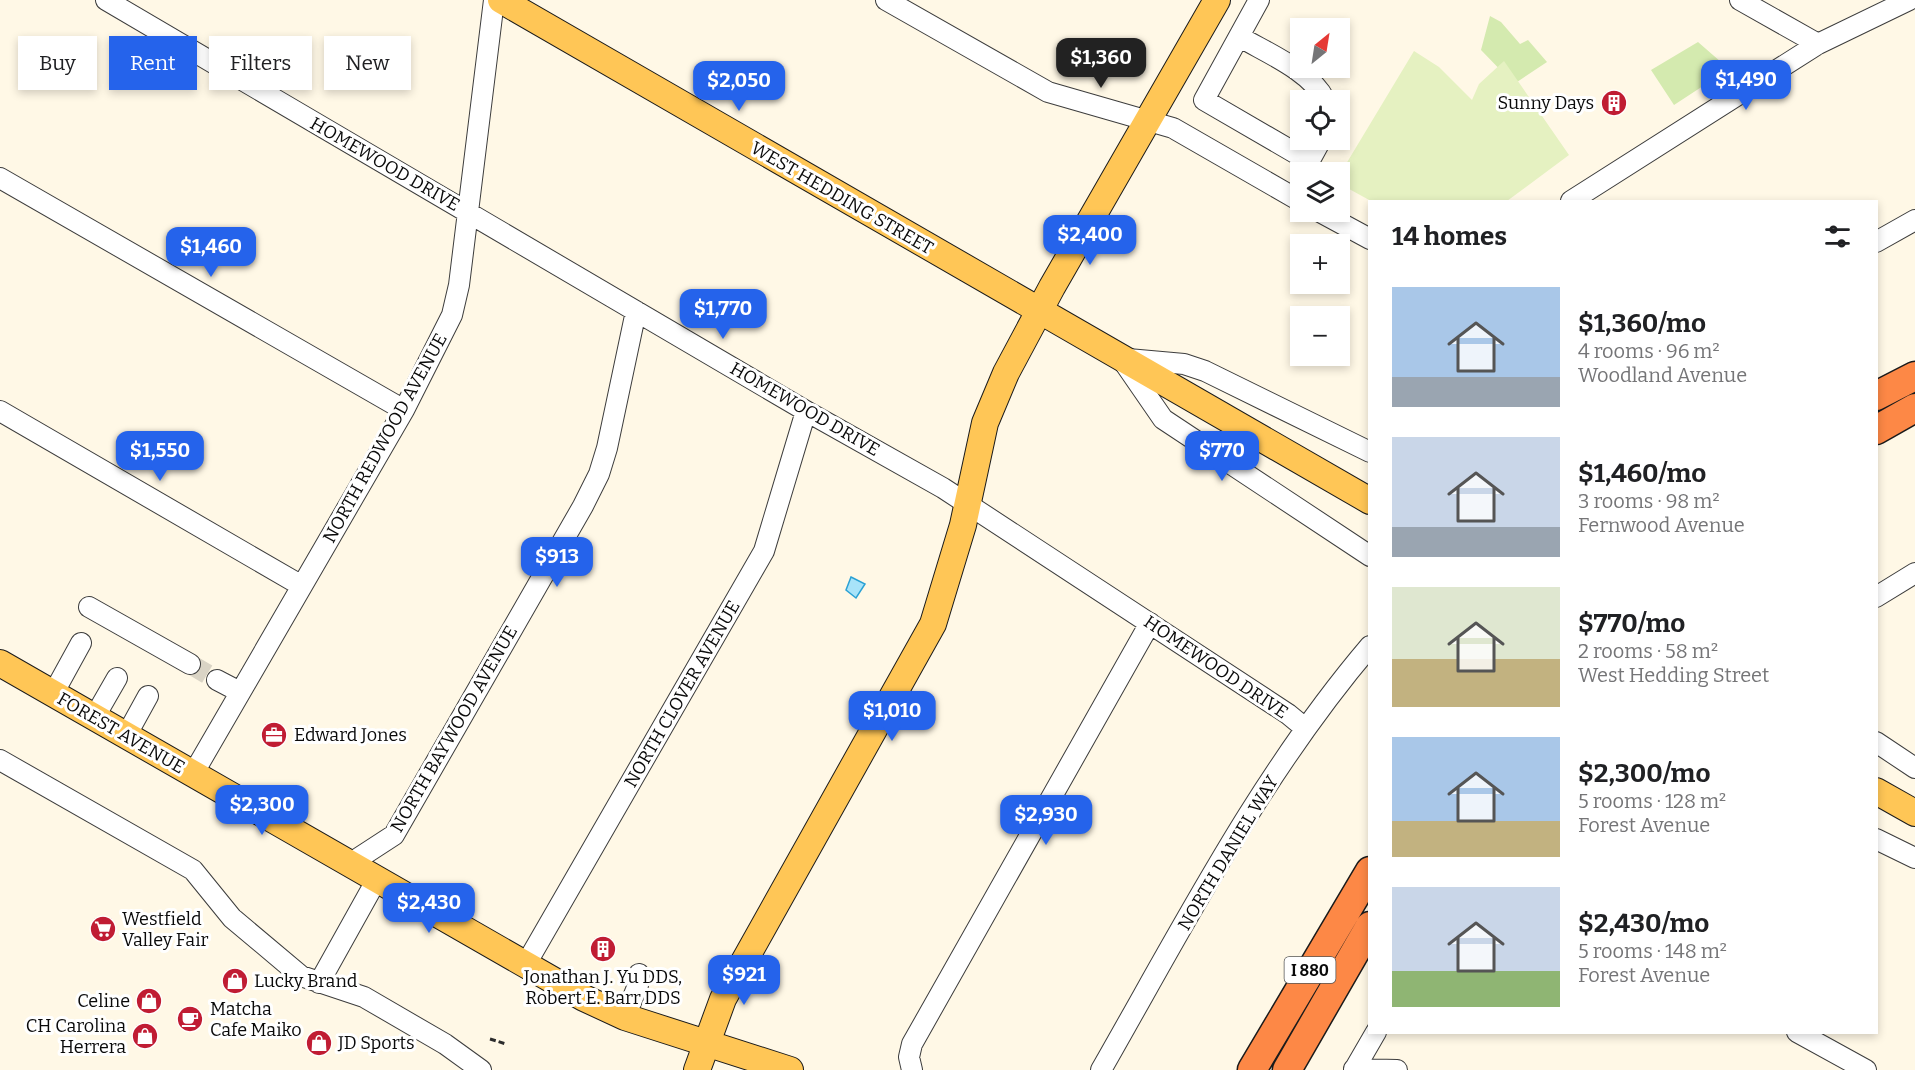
<!DOCTYPE html>
<html lang="en">
<head>
<meta charset="utf-8">
<style>
  :root { --surface:#fff; --page:#f2f2f2; --text:#202124; --muted:#757577; --accent:#2563eb }
  body { margin:0; font-family:Bitter,serif; background:var(--page); color:var(--text); height:100vh; display:flex; flex-direction:column; font-size:22px; white-space:nowrap }
  * { box-sizing:border-box; margin:0 }
  p { font-size:20px; color:var(--muted) }
  .icon { flex:none; width:33px; height:33px; fill:none; stroke:currentColor; stroke-width:2; stroke-linecap:round; stroke-linejoin:round }
  .map { position:relative; flex:1; overflow:hidden }
  .sheet { position:absolute; left:1368px; top:200px; width:510px; height:834px; display:flex; flex-direction:column; background:var(--surface); border-radius:0px; box-shadow:0 3px 9px #0003 }
  .sheet>* { flex:none }
  .guide { position:absolute; left:18px; top:36px; width:570px; height:54px; display:flex; gap:12px }
  .needle { width:39px; rotate:30deg }
  .buttons { position:absolute; left:1290px; top:18px; display:grid; gap:12px }
  .buttons a { display:grid; place-items:center; width:60px; height:60px; border-radius:0px; background:var(--surface); box-shadow:0 3px 9px #0003; font-size:30px }
  .price { position:absolute; translate:-50% -51px; padding:0 14px; border-radius:12px; background:var(--accent); color:#fff; font-size:20px; line-height:39px; filter:drop-shadow(0 2px 3px #0008) }
  .price::after { content:''; position:absolute; left:50%; top:36px; width:18px; height:14px; margin-left:-9px; background:inherit; clip-path:polygon(0 0,100% 0,50% 100%) }
  .price.current { background:#222; color:#fff }
  ul { padding:0; list-style:none }
  li { display:flex; align-items:center; gap:18px; height:150px; padding:0 24px }
  li span { display:grid; place-items:center; flex:none; width:168px; height:120px; border-radius:0px; color:#555 }
  li>.icon { margin-inline-start:auto }
  span .icon { width:72px; height:72px; fill:#fffc; stroke-width:1 }
  li b { font-size:26px }
  h2 { display:flex; justify-content:space-between; align-items:center; height:72px; padding:0 24px; font-size:26px }
  .tag { padding:0 21px; border-radius:0px; background:var(--surface); box-shadow:0 3px 9px #0003; font-size:21px; line-height:54px }
  .tag.current { background:var(--accent); color:#fff }
  .map>svg:first-child { display:block }
</style>
</head>
<body>
<div class="map">
<svg width="1915" height="1070" viewBox="0 0 1915 1070">
  <rect width="100%" height="100%" fill="#fff8e6"/>
  <!-- park -->
  <path fill="#d4eaaf" d="M1490 16 1501 22 1520 44 1528 40 1547 62 1514 84 1481 50Z
    M1698 42 1729 69 1674 105 1651 70Z"/>
  <!-- pitch -->
  <path fill="#e5f1c1" d="M1414 51 1439 67 1472 100 1479 84 1504 61 1569 155 1507 201H1371L1340 184V174Z"/>
  <!-- water -->
  <path fill="#a8e3f9" stroke="#2ba1d4" stroke-width="1.5" d="M851 577 865 584 856 598 846 590Z"/>
  <g fill="none" stroke-linecap="round" stroke-linejoin="round">
    <!-- minor-tunnel -->
    <path stroke="#dad4c5" stroke-width="20" stroke-dasharray="20 10" stroke-linecap="butt" d="M190 664 217 680"/>
    <!-- minor casing -->
    <g stroke="#3d3d3d" stroke-width="22">
      <path id="minor" d="M106 0 806 411 943 488 1288 714 1305 728
        M886 0 1048 92 1173 128 1300 201
        M1259 0 1204 100 1309 161
        M1740 0 1818 44
        M1240 37C1267 53 1311 71 1325 100
        M1304 171 1321 140
        M0 178 404 410
        M1571 201 1818 44 1909 0
        M1320 212 1370 239
        M1876 242 1915 220
        M1128 359 1184 364 1205 371 1370 452
        M1123 361 1163 419 1370 556
        M0 411 302 586
        M1876 597 1915 573
        M89 607 190 664
        M217 680 240 692
        M53 694 81 643
        M94 718 117 678
        M126 736 148 696
        M1876 742 1915 768
        M0 760 193 870 232 918 301 976 364 997 445 1044 481 1070
        M193 774 404 410 452 315 459 285 494 0
        M1876 839 1915 858
        M351 863 394 835 583 506 599 474 607 448 636 311
        M526 964 764 551 806 411
        M319 983 377 879
        M625 1017 638 985 639 974
        M1797 1032 1866 1070
        M1354 1069 1397 1070
        M912 1070 909 1057 912 1044 1150 623
        M1101 1070C1184 925 1261 774 1370 646
        M1354 1070 1376 1032"/>
    </g>
    <!-- major casing -->
    <g stroke="#1b1b1b" stroke-width="28">
      <path id="major" d="M501 0 1370 501
        M0 663 584 998 625 1017 790 1070
        M1876 791 1915 813
        M697 1070 723 999 933 624 963 525 985 423 1006 373 1052 287 1217 0"/>
    </g>
    <!-- highway casing -->
    <g stroke="#1b1b1b" stroke-width="31">
      <path id="highway" d="M1876 396 1915 376
        M1876 430 1915 408
        M1252 1070 1370 871
        M1287 1070 1370 926"/>
    </g>
    <!-- path -->
    <path stroke="#2c2c2c" stroke-width="3" stroke-dasharray="6 3" stroke-linecap="butt" d="M490 1039 506 1044"/>
    <!-- minor -->
    <use href="#minor" stroke="#fff" stroke-width="20"/>
    <!-- major -->
    <use href="#major" stroke="#ffc656" stroke-width="26"/>
    <!-- highway -->
    <use href="#highway" stroke="#fd8846" stroke-width="28"/>
  </g>
  <!-- icons -->
  <defs>
    <g id="building-disc" transform="scale(1.35)"><circle r="9.5" fill="#c01c33" stroke="#fff"/><path d="M-4-6H4V6H1V3H-1V6H-4ZM-2.5-4.3h1.7v1.8h-1.7ZM.8-4.3h1.7v1.8H.8ZM-2.5-1h1.7V.8h-1.7ZM.8-1h1.7V.8H.8Z" fill="#fff"/></g>
    <g id="office-disc" transform="scale(1.35)"><circle r="9.5" fill="#c01c33" stroke="#fff"/><path d="M-6-3h4V-5.5h4V-3h4V5H-6ZM-1-4.5V-3h2v-1.5ZM-6 0V1H6V0Z" fill="#fff"/></g>
    <g id="supermarket-disc" transform="scale(1.35)"><circle r="9.5" fill="#c01c33" stroke="#fff"/><path d="M-6-5.5h2.5l.6 2H6L4.5 2H-2.5L-4.4-4H-6ZM-1.5 3.2a1.3 1.3 0 1 0 .1 0ZM3 3.2a1.3 1.3 0 1 0 .1 0Z" fill="#fff"/></g>
    <g id="shop-disc" transform="scale(1.35)"><circle r="9.5" fill="#c01c33" stroke="#fff"/><path d="M-5-2.5h2.3a2.7 3.5 0 0 1 5.4 0H5L5.5 6h-11ZM-1.5-2.5h3a1.5 2.3 0 0 0-3 0Z" fill="#fff"/></g>
    <g id="cafe-disc" transform="scale(1.35)"><circle r="9.5" fill="#c01c33" stroke="#fff"/><path d="M-5.5-4.5H6V0H3Q3 3.5 0 3.5H-2.5Q-5.5 3.5-5.5 0ZM3-3.2v2h1.7v-2ZM-6 4.5H4V6H-6Z" fill="#fff"/></g>
  </defs>
  <g fill-rule="evenodd">
    <use href="#building-disc" x="1614" y="103"/>
    <use href="#office-disc" x="274" y="735"/>
    <use href="#supermarket-disc" x="103" y="929"/>
    <use href="#building-disc" x="603" y="949"/>
    <use href="#shop-disc" x="235" y="981"/>
    <use href="#shop-disc" x="149" y="1001"/>
    <use href="#cafe-disc" x="190" y="1019"/>
    <use href="#shop-disc" x="145" y="1036"/>
    <use href="#shop-disc" x="319" y="1043"/>
  </g>
  <g text-anchor="middle" dominant-baseline="central" stroke-width="6" stroke-linejoin="round" paint-order="stroke">
    <!-- shield labels -->
    <rect fill="#fff" stroke="#545454" stroke-width="1.5" x="1284.5" y="957" width="51" height="26" rx="4.5"/>
    <g font-size="16" font-weight="bold" fill="#0a0a0a">
      <text x="1310" y="970">I 880</text>
    </g>
    <!-- poi labels -->
    <g font-size="18" fill="#0a0a0a" stroke="#fff" text-anchor="start">
      <text x="1594" y="103" text-anchor="end">Sunny Days</text>
      <text x="294" y="735">Edward Jones</text>
      <text x="122" y="919">Westfield<tspan x="122" dy="21">Valley Fair</tspan></text>
      <text x="603" y="977" text-anchor="middle">Jonathan J. Yu DDS,<tspan x="603" dy="21">Robert E. Barr DDS</tspan></text>
      <text x="254" y="981">Lucky Brand</text>
      <text x="130" y="1001" text-anchor="end">Celine</text>
      <text x="210" y="1009">Matcha<tspan x="210" dy="21">Cafe Maiko</tspan></text>
      <text x="126" y="1026" text-anchor="end">CH Carolina<tspan x="126" dy="21">Herrera</tspan></text>
      <text x="338" y="1043">JD Sports</text>
    </g>
    <!-- street labels -->
    <g font-size="18" fill="#0a0a0a" stroke="#fff">
      <text transform="translate(385 164) rotate(30)">HOMEWOOD DRIVE</text>
      <text transform="translate(842 198) rotate(30)">WEST HEDDING STREET</text>
      <text transform="translate(805 409) rotate(30)">HOMEWOOD DRIVE</text>
      <text transform="translate(385 438) rotate(-61)">NORTH REDWOOD AVENUE</text>
      <text transform="translate(1216 667) rotate(34)">HOMEWOOD DRIVE</text>
      <text transform="translate(682 694) rotate(-60)">NORTH CLOVER AVENUE</text>
      <text transform="translate(454 729) rotate(-60)">NORTH BAYWOOD AVENUE</text>
      <text transform="translate(121 733) rotate(30)">FOREST AVENUE</text>
      <text transform="translate(1228 853) rotate(-59)">NORTH DANIEL WAY</text>
    </g>
  </g>
</svg>
<div class="buttons">
<a><svg class="needle" viewBox="-14 -14 28 28"><path d="M0-13l5 13h-10z" fill="#e53935"/><path d="M0 13l5-13h-10z" fill="#757577"/></svg></a>
<a><svg class="icon" aria-label="locate" viewBox="0 0 24 24"><circle cx="12" cy="12" r="6"/><path d="M12 2v4M12 18v4M2 12h4M18 12h4"/></svg></a>
<a><svg class="icon" aria-label="layers" viewBox="0 0 24 24"><path d="M12 4l9 5-9 5-9-5zM3 14l9 5 9-5"/></svg></a>
<a>+</a>
<a>−</a>
</div>
<b class="price current" style="left:1101px;top:89px">$1,360</b>
<b class="price" style="left:1746px;top:111px">$1,490</b>
<b class="price" style="left:739px;top:112px">$2,050</b>
<b class="price" style="left:1090px;top:266px">$2,400</b>
<b class="price" style="left:211px;top:278px">$1,460</b>
<b class="price" style="left:723px;top:340px">$1,770</b>
<b class="price" style="left:160px;top:482px">$1,550</b>
<b class="price" style="left:1222px;top:482px">$770</b>
<b class="price" style="left:557px;top:588px">$913</b>
<b class="price" style="left:892px;top:742px">$1,010</b>
<b class="price" style="left:262px;top:836px">$2,300</b>
<b class="price" style="left:1046px;top:846px">$2,930</b>
<b class="price" style="left:429px;top:934px">$2,430</b>
<b class="price" style="left:744px;top:1006px">$921</b>
<div class="guide">
<a class="tag">Buy</a>
<a class="tag current">Rent</a>
<a class="tag">Filters</a>
<a class="tag">New</a>
</div>
<section class="sheet">
<h2>14 homes<svg class="icon" aria-label="filters" viewBox="0 0 24 24"><path d="M4 7h16M4 17h16"/><circle cx="9" cy="7" r="2"/><circle cx="15" cy="17" r="2"/></svg></h2>
<ul>
<li><span style="background:linear-gradient(#a9c7e8 75%,#9aa5b1 0)"><svg class="icon" aria-label="home" viewBox="0 0 24 24"><path d="M3 11l9-7 9 7M6 9v11h12V9"/></svg></span><div><b>$1,360/mo</b><p>4 rooms · 96 m²</p><p>Woodland Avenue</p></div></li>
<li><span style="background:linear-gradient(#c9d6e8 75%,#9aa5b1 0)"><svg class="icon" aria-label="home" viewBox="0 0 24 24"><path d="M3 11l9-7 9 7M6 9v11h12V9"/></svg></span><div><b>$1,460/mo</b><p>3 rooms · 98 m²</p><p>Fernwood Avenue</p></div></li>
<li><span style="background:linear-gradient(#dfe7d0 60%,#c2b280 0)"><svg class="icon" aria-label="home" viewBox="0 0 24 24"><path d="M3 11l9-7 9 7M6 9v11h12V9"/></svg></span><div><b>$770/mo</b><p>2 rooms · 58 m²</p><p>West Hedding Street</p></div></li>
<li><span style="background:linear-gradient(#a9c7e8 70%,#c2b280 0)"><svg class="icon" aria-label="home" viewBox="0 0 24 24"><path d="M3 11l9-7 9 7M6 9v11h12V9"/></svg></span><div><b>$2,300/mo</b><p>5 rooms · 128 m²</p><p>Forest Avenue</p></div></li>
<li><span style="background:linear-gradient(#c9d6e8 70%,#8fb573 0)"><svg class="icon" aria-label="home" viewBox="0 0 24 24"><path d="M3 11l9-7 9 7M6 9v11h12V9"/></svg></span><div><b>$2,430/mo</b><p>5 rooms · 148 m²</p><p>Forest Avenue</p></div></li>
</ul>
</section>
</div>
</body>
</html>
